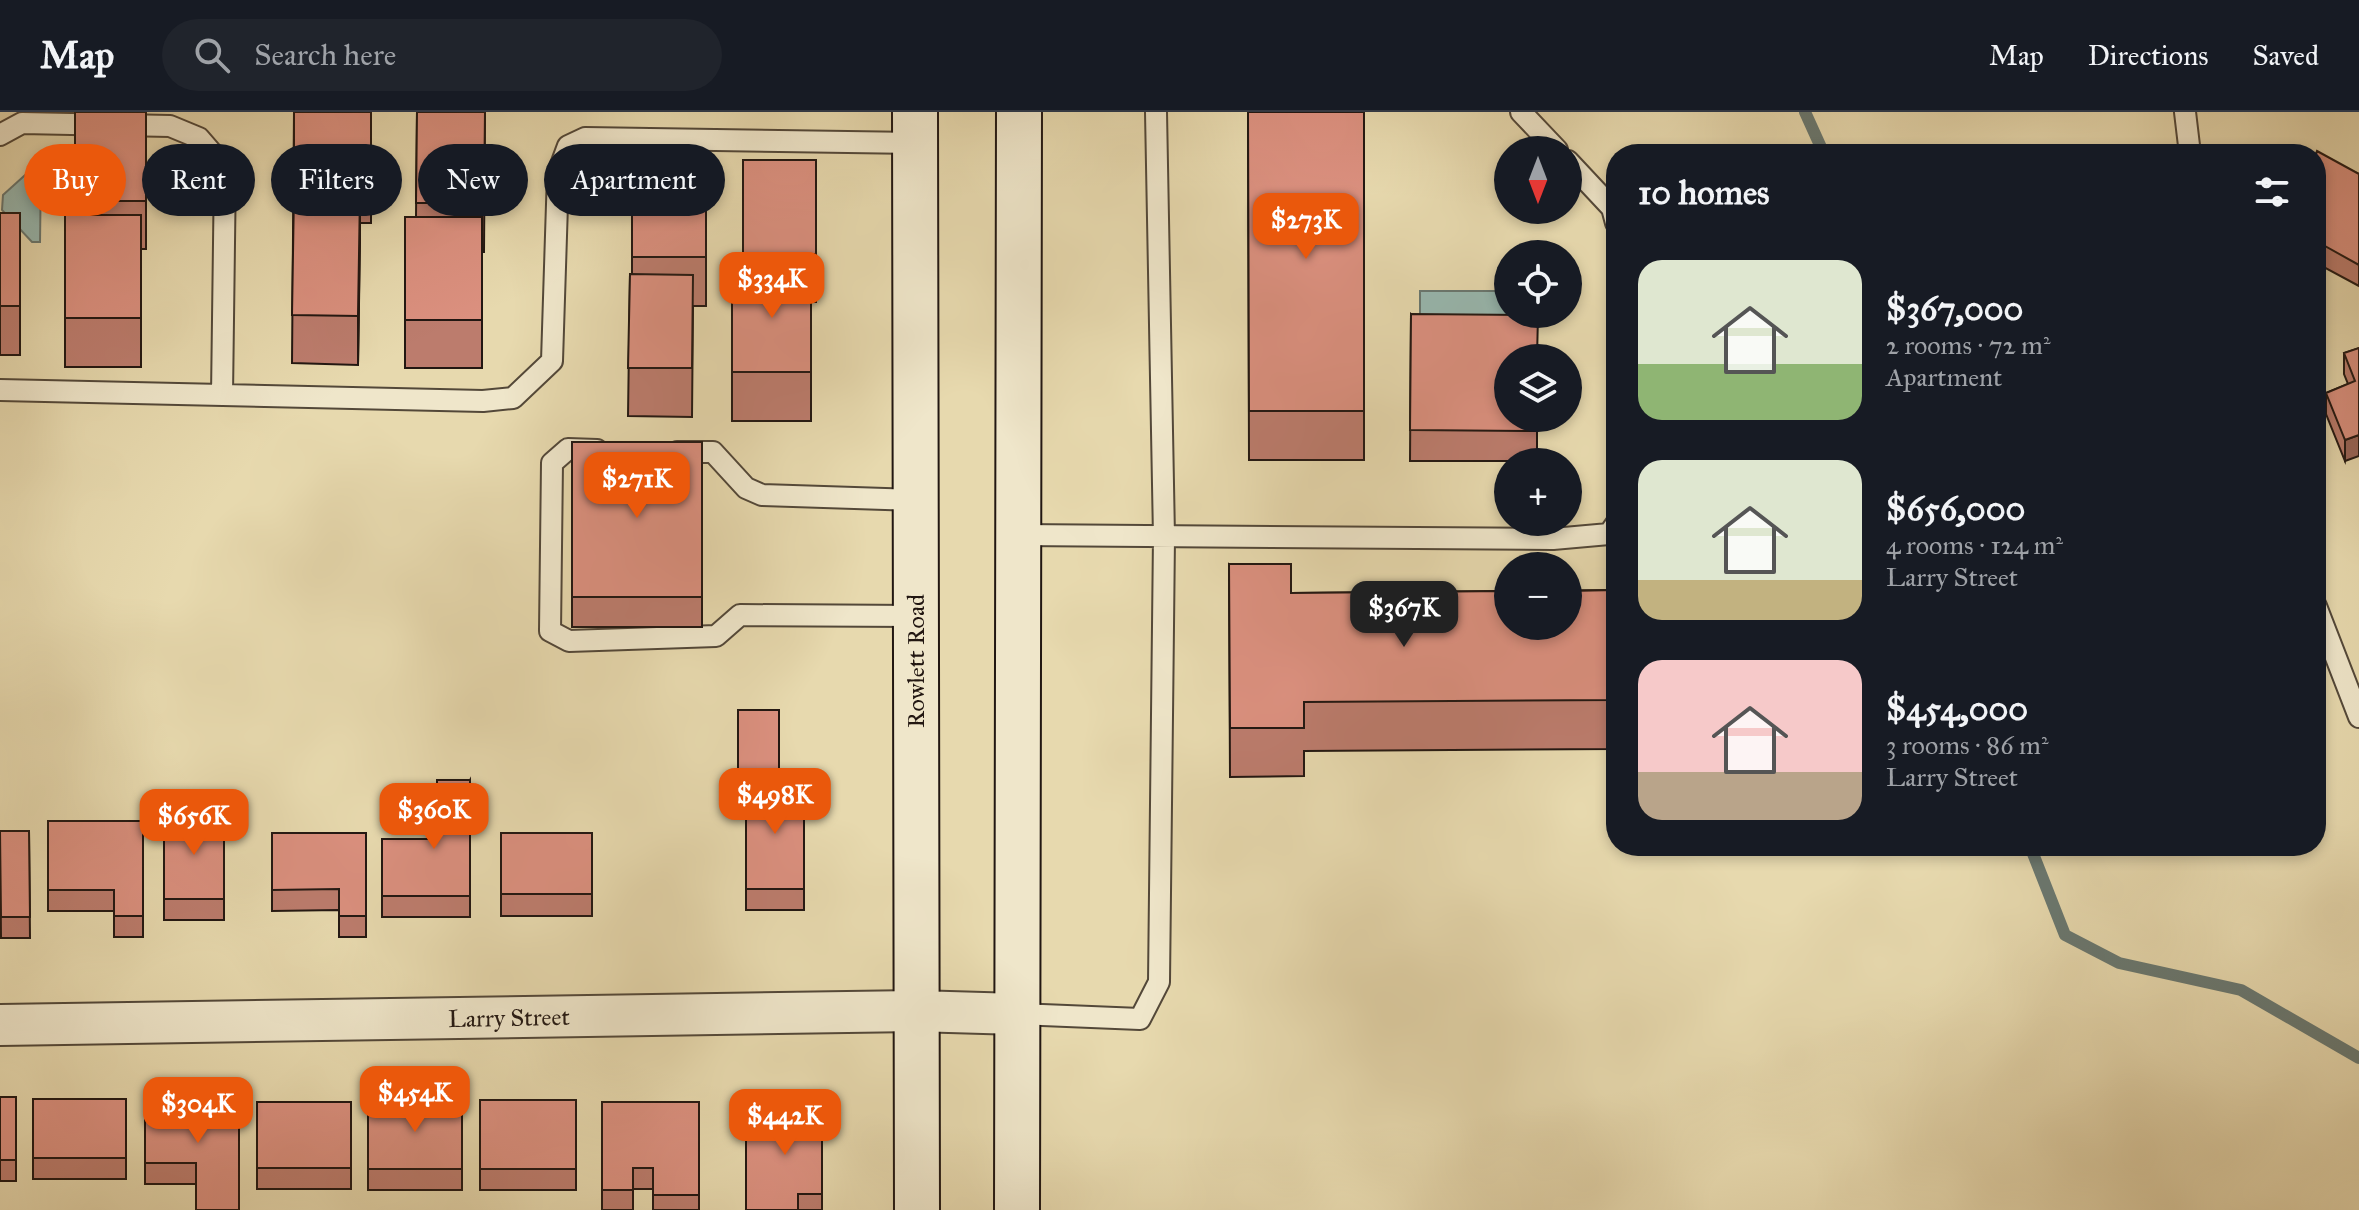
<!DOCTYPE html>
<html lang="en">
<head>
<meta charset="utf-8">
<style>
  :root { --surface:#171b24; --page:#20242c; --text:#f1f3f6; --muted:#9ea1a6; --line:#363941; --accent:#ea580c }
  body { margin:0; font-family:"IM FELL Great Primer",serif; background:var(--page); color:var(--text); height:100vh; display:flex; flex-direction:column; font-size:30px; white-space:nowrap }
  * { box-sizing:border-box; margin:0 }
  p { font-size:26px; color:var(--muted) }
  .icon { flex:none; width:44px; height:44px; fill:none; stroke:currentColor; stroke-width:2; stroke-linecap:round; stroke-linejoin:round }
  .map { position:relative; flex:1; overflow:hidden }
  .sheet { position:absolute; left:1606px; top:32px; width:720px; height:712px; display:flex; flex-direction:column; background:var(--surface); border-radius:32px; box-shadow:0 4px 12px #0003 }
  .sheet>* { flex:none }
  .guide { position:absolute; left:24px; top:32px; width:760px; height:72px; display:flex; gap:16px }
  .needle { width:52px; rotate:180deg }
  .fabs { position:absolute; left:1494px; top:24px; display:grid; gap:16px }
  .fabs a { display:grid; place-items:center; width:88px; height:88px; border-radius:50%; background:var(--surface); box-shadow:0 4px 12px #0003; font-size:40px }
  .price { position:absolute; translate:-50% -68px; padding:0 18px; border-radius:16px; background:var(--accent); color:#fff; font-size:26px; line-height:52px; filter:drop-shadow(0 2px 4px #0008) }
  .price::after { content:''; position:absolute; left:50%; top:48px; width:24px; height:18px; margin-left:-12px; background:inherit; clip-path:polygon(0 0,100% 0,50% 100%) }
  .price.selected { background:#222; color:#fff }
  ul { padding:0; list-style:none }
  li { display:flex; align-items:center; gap:24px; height:200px; padding:0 32px }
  li span { display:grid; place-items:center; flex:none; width:224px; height:160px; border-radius:24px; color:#555 }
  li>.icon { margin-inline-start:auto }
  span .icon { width:96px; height:96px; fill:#fffc; stroke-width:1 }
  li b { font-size:34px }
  h2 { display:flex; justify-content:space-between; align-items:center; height:96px; padding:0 32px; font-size:34px }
  .tag { padding:0 28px; border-radius:36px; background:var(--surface); box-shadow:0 4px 12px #0003; font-size:28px; line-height:72px }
  .tag.selected { background:var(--accent); color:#fff }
  header { display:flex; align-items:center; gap:48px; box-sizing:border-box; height:112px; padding:0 40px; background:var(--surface); border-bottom:2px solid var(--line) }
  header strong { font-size:38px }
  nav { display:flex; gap:44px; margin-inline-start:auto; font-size:28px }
  .search { width:560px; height:72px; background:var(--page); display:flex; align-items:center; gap:20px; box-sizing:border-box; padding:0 28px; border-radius:44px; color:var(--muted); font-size:30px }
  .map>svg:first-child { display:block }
</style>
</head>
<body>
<header>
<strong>Map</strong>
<div class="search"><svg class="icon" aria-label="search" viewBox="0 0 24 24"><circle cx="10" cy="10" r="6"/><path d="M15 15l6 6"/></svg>Search here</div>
<nav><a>Map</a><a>Directions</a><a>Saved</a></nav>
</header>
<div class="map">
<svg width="2359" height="1098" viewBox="0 0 2359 1098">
  <rect width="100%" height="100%" fill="#e7d9ae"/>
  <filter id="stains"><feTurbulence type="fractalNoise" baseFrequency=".0025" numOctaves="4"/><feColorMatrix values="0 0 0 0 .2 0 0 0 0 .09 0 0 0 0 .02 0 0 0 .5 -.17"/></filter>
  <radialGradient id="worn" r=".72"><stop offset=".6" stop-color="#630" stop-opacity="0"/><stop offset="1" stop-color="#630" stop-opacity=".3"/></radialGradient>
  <!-- water -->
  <path fill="#98b9b1" stroke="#697871" stroke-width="2" d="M34 55H41L40 130H32L2 98 3 83Z
    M1420 179H1508V202H1514V215H1420Z"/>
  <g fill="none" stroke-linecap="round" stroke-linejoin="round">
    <!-- stream -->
    <path stroke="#697871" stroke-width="12" d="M1805 0 1824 42
      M2030 734 2065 823 2119 851 2241 878 2359 946"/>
    <!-- lane casing -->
    <g stroke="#534839" stroke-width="24">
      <path id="lane" d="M1521 0 1557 38
        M2185 0 2190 42
        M0 23 22 11 170 14 199 26 225 56 222 283
        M1568 49 1612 96 1616 111
        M0 278 483 289 513 286 552 249 558 61 568 34 585 26 916 31
        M597 338 568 337 552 351 550 519 569 529 716 524 740 503 916 504
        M677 340H713L746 376 762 383 916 388
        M1020 423 1553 427 1609 422 1616 412
        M2316 494 2359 605
        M1018 902 1140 907 1159 870 1164 425 1156 0"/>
    </g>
    <!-- street casing -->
    <g stroke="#534839" stroke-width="44">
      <path id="street" d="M0 913 915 899 1018 902"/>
    </g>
    <!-- secondary casing -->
    <g stroke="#221712" stroke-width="48">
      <path id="secondary" d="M915 0 917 1098
        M1017 1098 1019 0"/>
    </g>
    <!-- lane -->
    <use href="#lane" stroke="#efe6ca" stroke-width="20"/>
    <!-- street -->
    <use href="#street" stroke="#efe6ca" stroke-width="40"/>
    <!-- secondary -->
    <use href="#secondary" stroke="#efe6ca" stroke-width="44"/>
  </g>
  <!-- wall -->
  <path fill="#bc7c6d" stroke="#221712" stroke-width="2" d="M75 0H146V137H141V255H65V103H75Z
    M294 0H371V111H360L358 253 292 251Z
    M417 0H485L484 140H482V256H405V105H416Z
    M1248 0H1364V348H1249Z
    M2316 42 2359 62V174L2316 151Z
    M632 45H706V194H693L692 305 628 304 630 162H632Z
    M743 48H816V190H811V309H732V156H743Z
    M0 101H20V243H0Z
    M1411 202 1537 306V349H1410Z
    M2359 236 2345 349 2326 302V281L2348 272 2344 262V241Z
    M572 330H702V515H572Z
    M1229 452 1291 481 1616 478V637L1304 639V664L1230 665Z
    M738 598H779V670H804V798H746V681H738Z
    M470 668V805H382V727H437Z
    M164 703H224V808H164Z
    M48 709H143V825H114V799H48Z
    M0 719H29L30 826H1Z
    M272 721H366V825H339V798L272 799Z
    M501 721H592V804H501Z
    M0 985H16V1069H0Z
    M33 987H126V1067H33Z
    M145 988H239L196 1072H145Z
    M368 988H462V1078H368Z
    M480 988H576V1078H480Z
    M257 990H351V1077H257Z
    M602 990H699V1098H653V1077H633V1098H602Z
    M822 990V1098H746Z"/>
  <!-- shaded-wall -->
  <path fill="#996559" stroke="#221712" stroke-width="2" d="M360 81V130L358 253V204Z
    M2359 323V344L2345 349V328Z"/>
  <!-- building -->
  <path fill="#db907f" stroke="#221712" stroke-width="2" d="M75 0H146V89H75Z
    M294 0H371V62H294Z
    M417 0H485L484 91H416Z
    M1248 0H1364V299H1249Z
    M2317 39 2359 62V153L2316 129V42Z
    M632 45H706V145H632Z
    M743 48H816V142H743Z
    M294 80 360 81 358 204 292 203Z
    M0 101H20V194H0Z
    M65 103H141V206H65Z
    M405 105H482V208H405Z
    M732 156H811V260H732Z
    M630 162 693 163 692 256H628Z
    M1411 202 1538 203 1537 246H1508V306H1537V319L1410 318Z
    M2359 236V323L2345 328 2326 281 2355 269 2344 241Z
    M572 330H702V485H572Z
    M1229 452H1291V481L1508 479V514H1568V479L1616 478V588L1304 590V616H1230Z
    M738 598H779V659H738Z
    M437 668H470V784H382V727H437Z
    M746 670H804V777H746Z
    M164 703H224V787H164Z
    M48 709H143V804H114V778H48Z
    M0 719H29L30 805H1Z
    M272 721H366V804H339V777L272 778Z
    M501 721H592V782H501Z
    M0 985H16V1048H0Z
    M33 987H126V1046H33Z
    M145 988H239V1098H196V1051H145Z
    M368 988H462V1057H368Z
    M480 988H576V1057H480Z
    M257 990H351V1056H257Z
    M602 990H699V1083H653V1056H633V1078H602Z
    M767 990H822V1082H798V1098H746V1025H767Z"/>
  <g text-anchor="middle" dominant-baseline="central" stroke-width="6" stroke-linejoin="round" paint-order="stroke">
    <!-- street labels -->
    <g font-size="24" fill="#221712" stroke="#efe6ca">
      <text transform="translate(916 549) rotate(-90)">Rowlett Road</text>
      <text transform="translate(509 906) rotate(-1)">Larry Street</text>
    </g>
  </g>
  <rect width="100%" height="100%" filter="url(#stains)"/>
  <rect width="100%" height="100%" fill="url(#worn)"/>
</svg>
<div class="fabs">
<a><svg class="needle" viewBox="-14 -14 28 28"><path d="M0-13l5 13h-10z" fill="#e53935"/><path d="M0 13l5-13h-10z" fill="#9ea1a6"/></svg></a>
<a><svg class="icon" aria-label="locate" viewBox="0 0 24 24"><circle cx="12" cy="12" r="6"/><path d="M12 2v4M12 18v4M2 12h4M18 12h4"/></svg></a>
<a><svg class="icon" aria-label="layers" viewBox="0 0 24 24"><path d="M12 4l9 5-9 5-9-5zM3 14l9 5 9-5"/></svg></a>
<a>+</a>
<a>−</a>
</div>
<b class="price" style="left:1306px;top:149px">$273K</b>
<b class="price" style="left:772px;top:208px">$334K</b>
<b class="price" style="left:637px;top:408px">$271K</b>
<b class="price selected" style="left:1404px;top:537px">$367K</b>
<b class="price" style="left:775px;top:724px">$498K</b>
<b class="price" style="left:434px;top:739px">$360K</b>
<b class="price" style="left:194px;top:745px">$656K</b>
<b class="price" style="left:415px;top:1022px">$454K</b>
<b class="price" style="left:198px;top:1033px">$304K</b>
<b class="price" style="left:785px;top:1045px">$442K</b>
<div class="guide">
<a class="tag selected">Buy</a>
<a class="tag">Rent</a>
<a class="tag">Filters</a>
<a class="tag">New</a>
<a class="tag">Apartment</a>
</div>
<section class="sheet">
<h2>10 homes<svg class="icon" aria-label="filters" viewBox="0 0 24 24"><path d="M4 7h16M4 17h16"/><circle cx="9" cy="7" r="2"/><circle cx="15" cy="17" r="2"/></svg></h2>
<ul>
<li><span style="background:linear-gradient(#dfe7d0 65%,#8fb573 0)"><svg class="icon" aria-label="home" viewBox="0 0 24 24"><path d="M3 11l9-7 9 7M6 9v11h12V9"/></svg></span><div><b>$367,000</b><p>2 rooms · 72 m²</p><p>Apartment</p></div></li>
<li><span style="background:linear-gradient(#dfe7d0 75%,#c2b280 0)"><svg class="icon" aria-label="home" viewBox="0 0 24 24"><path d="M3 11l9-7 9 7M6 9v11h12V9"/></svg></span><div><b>$656,000</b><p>4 rooms · 124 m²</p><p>Larry Street</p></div></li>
<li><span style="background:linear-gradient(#f6c9c9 70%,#b9a48a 0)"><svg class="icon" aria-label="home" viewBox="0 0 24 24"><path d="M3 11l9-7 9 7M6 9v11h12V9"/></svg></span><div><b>$454,000</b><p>3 rooms · 86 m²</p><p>Larry Street</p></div></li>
</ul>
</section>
</div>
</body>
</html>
